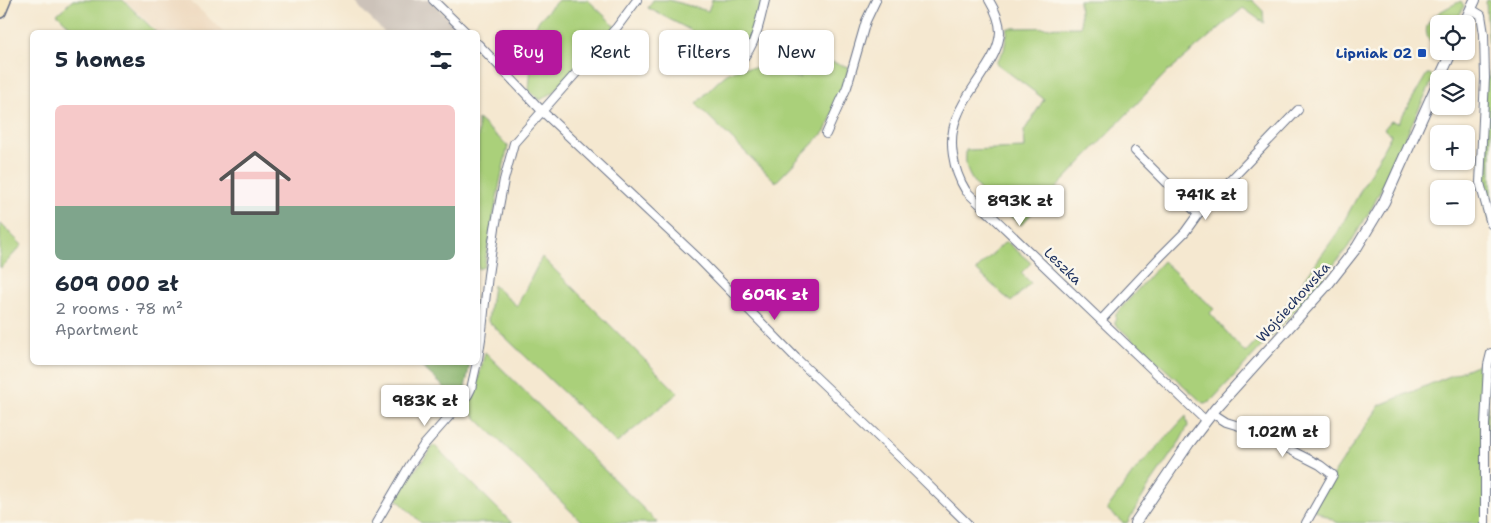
<!DOCTYPE html>
<html lang="en">
<head>
<meta charset="utf-8">
<style>
  :root { --surface:#fff; --page:#f2f2f3; --text:#1f2937; --muted:#747a83; --line:#e0e1e3; --accent:#b5179e }
  body { margin:0; font-family:"Shantell Sans",sans-serif; background:var(--page); color:var(--text); height:100vh; display:flex; flex-direction:column; font-size:19px; white-space:nowrap }
  * { box-sizing:border-box; margin:0 }
  p { font-size:16px; color:var(--muted) }
  .icon { flex:none; width:28px; height:28px; fill:none; stroke:currentColor; stroke-width:2; stroke-linecap:round; stroke-linejoin:round }
  .map { position:relative; flex:1; overflow:hidden }
  .details { position:absolute; left:30px; top:30px; width:450px; height:335px; display:flex; flex-direction:column; background:var(--surface); border-radius:8px; box-shadow:0 1px 4px #0004 }
  .details>* { flex:none }
  .guide { position:absolute; left:495px; top:30px; width:475px; height:45px; display:flex; gap:10px }
  .buttons { position:absolute; left:1430px; top:15px; display:grid; gap:10px }
  .buttons a { display:grid; place-items:center; width:45px; height:45px; border-radius:8px; background:var(--surface); box-shadow:0 1px 4px #0004; font-size:25px }
  .price { position:absolute; translate:-50% -42px; padding:0 11px; border-radius:5px; background:#fff; color:#222; font-size:16px; line-height:32px; filter:drop-shadow(0 1px 2px #0008) }
  .price::after { content:''; position:absolute; left:50%; top:30px; width:15px; height:11px; margin-left:-8px; background:inherit; clip-path:polygon(0 0,100% 0,50% 100%) }
  .price.on { background:var(--accent); color:#fff }
  ul { padding:0; list-style:none }
  li { display:grid; align-content:center; gap:10px; height:265px; padding:0 25px }
  li+li { border-top:1px solid var(--line) }
  li span { display:grid; place-items:center; height:155px; border-radius:8px; color:#555 }
  li>.icon { margin-inline-start:auto }
  span .icon { width:90px; height:90px; fill:#fffc; stroke-width:1 }
  li b { font-size:21px }
  h2 { display:flex; justify-content:space-between; align-items:center; height:60px; padding:0 25px; font-size:21px }
  .pill { padding:0 18px; border-radius:8px; background:var(--surface); box-shadow:0 1px 4px #0004; font-size:18px; line-height:45px }
  .pill.on { background:var(--accent); color:#fff }
  .map>svg:first-child { display:block }
</style>
</head>
<body>
<div class="map">
<svg width="1491" height="523" viewBox="0 0 1491 523">
  <rect width="100%" height="100%" fill="#fbf7ec"/>
  <filter id="ink" filterUnits="userSpaceOnUse"><feTurbulence type="fractalNoise" baseFrequency=".02" numOctaves="2"/><feDisplacementMap in="SourceGraphic" scale="10" xChannelSelector="R" yChannelSelector="G"/><feConvolveMatrix kernelMatrix="1 2 1 2 8 2 1 2 1" color-interpolation-filters="sRGB"/></filter>
  <filter id="wash" filterUnits="userSpaceOnUse"><feTurbulence type="fractalNoise" baseFrequency=".0096" numOctaves="4" result="noise"/><feDisplacementMap in="SourceGraphic" scale="20" xChannelSelector="R" yChannelSelector="G"/><feGaussianBlur stdDeviation="1.12" result="paint"/><feColorMatrix in="noise" values="0 0 0 0 0 0 0 0 0 0 0 0 0 0 0 0 0 1.4 0 .05"/><feComposite in="paint" operator="in"/></filter>
  <g filter="url(#wash)">
    <rect width="100%" height="100%" fill="#f5e8d0"/>
    <!-- built -->
    <path fill="#edd7bb" d="M125 0H189L224 32H158Z"/>
    <!-- industrial -->
    <path fill="#ccc2b9" d="M354 0H429L462 32H384L362 10Z"/>
    <!-- green -->
    <path fill="#aad07a" stroke="#62806c" d="M73 0H123L156 32H76L57 14Z
      M558 0H588L615 26 597 47 569 74 554 92 540 100 529 91 534 28 540 19Z
      M653 0H669L708 11 712 0H762L747 48 738 58 723 60V56L692 31 648 8Z
      M1079 0H1252L1263 11 1264 23 1243 8 1165 74 1021 225C1003 209 975 193 967 169 965 164 966 156 966 150L1025 148 1024 131 1044 99 996 63 1004 50 1008 28 1081 27Z
      M1487 0H1491V226L1480 183 1485 78H1489L1490 61 1486 3Z
      M1461 1 1464 6 1455 24H1439V43L1432 41 1430 42C1416 20 1445 9 1461 1Z
      M805 57 817 58 849 67 843 93 825 131 776 182 696 104C706 94 716 82 727 74 748 60 778 73 800 78Z
      M1427 74H1430L1433 77 1432 81 1373 206 1348 247 1311 293 1210 402 1203 403 1115 324 1116 314 1163 261 1214 309 1210 313 1245 353 1277 318 1338 232 1391 135 1384 129 1391 121 1398 123Z
      M478 119 508 146 500 182 484 267 478 269Z
      M0 223 22 245 1 268 0 267Z
      M1006 241 1031 263 1021 273 1031 283 1011 302 976 270Z
      M542 257 678 393 617 443 488 321 493 285 517 306Z
      M485 352 658 523H583L466 408 475 392Z
      M1479 364 1488 365 1486 523H1338L1313 509 1333 475 1380 405Z
      M1186 416 1188 426 1180 441 1149 486 1127 523H1123L1107 509 1133 473Z
      M434 445 512 523H421L397 499 414 472Z"/>
    <!-- forest -->
    <path fill="#87b26a" stroke="#517064" d="M418 363H470L465 388 459 401Z"/>
  </g>
  <g filter="url(#ink)">
    <g fill="none" stroke-linecap="round" stroke-linejoin="round">
      <!-- minor casing -->
      <g stroke="#677086" stroke-width="10">
        <path id="minor" d="M433 0 466 32
          M989 0C995 10 1000 20 1000 32 999 47 992 59 984 71 975 86 963 100 957 117 947 140 953 170 966 191L1206 421
          M1471 9 1481 15 1484 34 1485 78 1480 183 1491 224
          M478 44 542 111 698 258 796 358 915 472 967 523
          M733 67C755 53 759 24 765 0
          M826 134 847 87 866 21 876 0
          M1135 151 1198 214
          M1101 320 1161 256 1185 232 1198 214 1298 110
          M478 359 481 339 488 275 495 228 504 180 514 143 617 27 637 0
          M1212 413 1226 422 1249 429 1265 437 1320 465 1333 475 1306 523
          M376 523 410 465 423 446 468 395 471 389 477 362
          M1485 523V425L1488 365 1491 353"/>
      </g>
      <!-- tertiary casing -->
      <g stroke="#677086" stroke-width="12">
        <path id="tertiary" d="M1464 24 1475 0
          M1439 79 1452 51
          M1135 523 1189 443 1216 408 1328 284 1357 247 1384 202 1439 80"/>
      </g>
      <!-- secondary casing -->
      <g stroke="#677086" stroke-width="14">
        <path id="secondary" d="M0 12 5 0"/>
      </g>
      <!-- minor -->
      <use href="#minor" stroke="#fff" stroke-width="8"/>
      <!-- tertiary -->
      <use href="#tertiary" stroke="#fff" stroke-width="10"/>
      <!-- secondary -->
      <use href="#secondary" stroke="#f7e8c3" stroke-width="11"/>
    </g>
  </g>
  <!-- markers -->
  <rect fill="#1a4fb4" stroke="#fbf7ec" stroke-width="2" x="1417" y="48" width="10" height="10" rx="2.5"/>
  <g text-anchor="middle" dominant-baseline="central" stroke-width="5" stroke-linejoin="round" paint-order="stroke">
    <!-- transit labels -->
    <g font-size="14" font-weight="bold" fill="#164399" stroke="#fbf7ec" text-anchor="end">
      <text x="1412" y="53">Lipniak 02</text>
    </g>
    <!-- street labels -->
    <g font-size="14" fill="#1b2f5e" stroke="#fbf7ec">
      <text transform="translate(1063 266) rotate(44)">Leszka</text>
      <text transform="translate(1293 302) rotate(-48)">Wojciechowska</text>
    </g>
  </g>
</svg>
<div class="buttons">
<a><svg class="icon" aria-label="locate" viewBox="0 0 24 24"><circle cx="12" cy="12" r="6"/><path d="M12 2v4M12 18v4M2 12h4M18 12h4"/></svg></a>
<a><svg class="icon" aria-label="layers" viewBox="0 0 24 24"><path d="M12 4l9 5-9 5-9-5zM3 14l9 5 9-5"/></svg></a>
<a>+</a>
<a>−</a>
</div>
<b class="price" style="left:1206px;top:221px">741K zł</b>
<b class="price" style="left:1020px;top:227px">893K zł</b>
<b class="price on" style="left:775px;top:321px">609K zł</b>
<b class="price" style="left:425px;top:427px">983K zł</b>
<b class="price" style="left:1283px;top:458px">1.02M zł</b>
<div class="guide">
<a class="pill on">Buy</a>
<a class="pill">Rent</a>
<a class="pill">Filters</a>
<a class="pill">New</a>
</div>
<section class="details">
<h2>5 homes<svg class="icon" aria-label="filters" viewBox="0 0 24 24"><path d="M4 7h16M4 17h16"/><circle cx="9" cy="7" r="2"/><circle cx="15" cy="17" r="2"/></svg></h2>
<ul>
<li><span style="background:linear-gradient(#f6c9c9 65%,#7fa58c 0)"><svg class="icon" aria-label="home" viewBox="0 0 24 24"><path d="M3 11l9-7 9 7M6 9v11h12V9"/></svg></span><div><b>609 000 zł</b><p>2 rooms · 78 m²</p><p>Apartment</p></div></li>
</ul>
</section>
</div>
</body>
</html>
